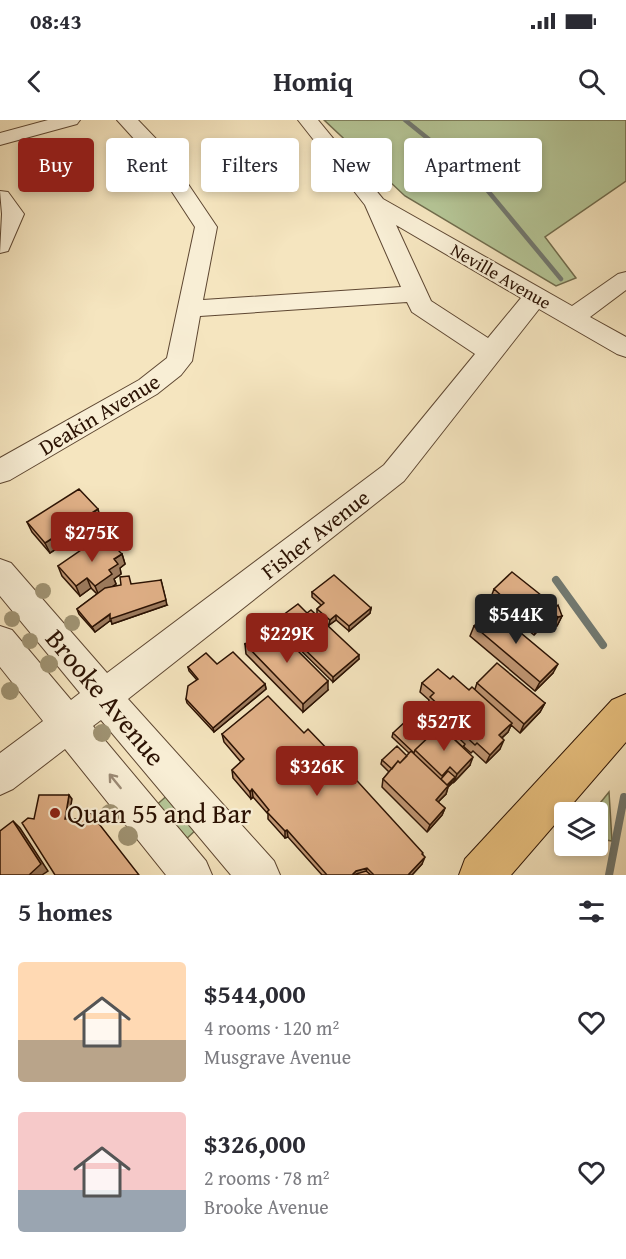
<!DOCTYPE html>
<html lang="en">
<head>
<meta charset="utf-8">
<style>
  :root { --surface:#fff; --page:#f2f2f3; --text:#2b2b33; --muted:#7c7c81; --accent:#8f2418 }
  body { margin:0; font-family:"Gentium Book Plus",serif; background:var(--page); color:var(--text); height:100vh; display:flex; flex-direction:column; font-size:22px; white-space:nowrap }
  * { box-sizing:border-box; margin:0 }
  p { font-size:20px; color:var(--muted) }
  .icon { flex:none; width:33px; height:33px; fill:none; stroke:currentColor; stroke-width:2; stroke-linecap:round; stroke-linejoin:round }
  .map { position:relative; height:755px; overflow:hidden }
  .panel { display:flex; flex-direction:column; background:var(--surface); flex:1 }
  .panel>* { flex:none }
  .guide { position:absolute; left:18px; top:18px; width:591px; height:54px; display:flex; gap:12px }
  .fabs { position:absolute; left:554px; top:682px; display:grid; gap:12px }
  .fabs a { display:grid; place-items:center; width:54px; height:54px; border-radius:6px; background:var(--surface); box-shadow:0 3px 9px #0003; font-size:30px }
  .price { position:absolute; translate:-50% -51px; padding:0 14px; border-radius:6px; background:var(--accent); color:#fff; font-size:20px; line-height:39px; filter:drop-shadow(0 2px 3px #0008) }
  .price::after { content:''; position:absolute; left:50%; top:36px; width:18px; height:14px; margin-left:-9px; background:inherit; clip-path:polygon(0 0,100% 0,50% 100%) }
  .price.on { background:#222; color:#fff }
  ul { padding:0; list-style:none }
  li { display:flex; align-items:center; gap:18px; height:150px; padding:0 18px }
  li span { display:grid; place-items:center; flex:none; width:168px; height:120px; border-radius:6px; color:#555 }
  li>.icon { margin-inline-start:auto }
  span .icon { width:72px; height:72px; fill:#fffc; stroke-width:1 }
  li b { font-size:26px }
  h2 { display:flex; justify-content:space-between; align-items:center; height:72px; padding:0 18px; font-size:26px }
  .chip { padding:0 21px; border-radius:6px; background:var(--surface); box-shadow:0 3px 9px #0003; font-size:21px; line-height:54px }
  .chip.on { background:var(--accent); color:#fff }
  .status { display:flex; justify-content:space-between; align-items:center; height:42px; padding:0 30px; background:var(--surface); direction:ltr }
  .status svg { height:16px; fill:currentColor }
  header { display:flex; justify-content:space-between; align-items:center; height:78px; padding:0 18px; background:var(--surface); font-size:27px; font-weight:700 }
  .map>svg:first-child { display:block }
</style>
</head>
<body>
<div class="status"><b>08:43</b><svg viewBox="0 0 49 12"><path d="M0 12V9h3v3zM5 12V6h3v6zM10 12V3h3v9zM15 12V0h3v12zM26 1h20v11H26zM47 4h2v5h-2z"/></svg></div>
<header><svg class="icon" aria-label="back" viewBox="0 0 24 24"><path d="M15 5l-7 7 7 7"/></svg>Homiq<svg class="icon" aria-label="search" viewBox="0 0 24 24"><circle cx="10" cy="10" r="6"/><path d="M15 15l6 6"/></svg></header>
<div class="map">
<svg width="626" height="755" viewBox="0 0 626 755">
  <rect width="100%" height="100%" fill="#f5e5bf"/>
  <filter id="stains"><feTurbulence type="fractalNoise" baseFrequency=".00333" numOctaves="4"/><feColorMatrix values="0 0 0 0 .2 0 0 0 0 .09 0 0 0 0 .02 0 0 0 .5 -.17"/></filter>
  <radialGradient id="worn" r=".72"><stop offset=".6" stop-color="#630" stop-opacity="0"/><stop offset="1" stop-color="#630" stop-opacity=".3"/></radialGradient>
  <!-- green -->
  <path fill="#b5c697" stroke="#706c4d" stroke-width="1.5" d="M324 0H626V61L545 117 576 158 556 166 405 76Z
    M171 672 200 706 181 724 152 689Z
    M609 672 612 721 600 719 602 708 597 703V693H592Z"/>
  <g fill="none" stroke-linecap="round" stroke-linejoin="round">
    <!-- stream-far1 -->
    <path stroke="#717971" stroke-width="4.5" d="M405 0 478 59 561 159"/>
    <!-- stream -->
    <path stroke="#717971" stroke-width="8" d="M556 460 603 525
      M609 755 624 677"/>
    <!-- minor casing -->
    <g stroke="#5e4732" stroke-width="2">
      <path id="minor" d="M48 0H80L77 4 0 25V13Z
        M117 0H138L161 24 217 107 203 180 401 167 365 85 298 0H318L383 79 572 186 618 154 626 152V170L590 197 626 217V237L617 234 539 189 404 361 128 579 274 741 280 755H231L101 600 93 606 206 741 212 755H166L65 629 13 669 0 675V633L43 601 0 547V506L12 510 71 580 80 573 0 476V439L11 443 107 553 384 345 475 234 412 192 407 182 200 196 192 241 181 255 157 274 10 360 0 363V338L139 260 167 238 195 107 146 32ZM396 105 521 178 488 218 431 181Z
        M0 71 8 72 24 94 8 131 0 133 2 94Z"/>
    </g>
    <!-- major casing -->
    <g stroke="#2b1203" stroke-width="2">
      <path id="major" d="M626 574V622L511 755H459L465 739 612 580Z"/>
    </g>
    <!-- minor -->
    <use href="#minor" fill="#f8eed5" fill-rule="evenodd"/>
    <!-- major -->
    <use href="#major" fill="#eac280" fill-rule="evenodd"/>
  </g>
  <!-- trees -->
  <g fill="#a09474">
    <circle cx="43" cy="471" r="8"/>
    <circle cx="12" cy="499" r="8"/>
    <circle cx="72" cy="503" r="8"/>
    <circle cx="30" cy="521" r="8"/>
    <circle cx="49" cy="544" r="9"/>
    <circle cx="10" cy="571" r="9"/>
    <circle cx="102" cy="613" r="9"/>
    <circle cx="110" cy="694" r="10"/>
    <circle cx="128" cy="716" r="10"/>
  </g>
  <!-- wall -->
  <path fill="#c19774" stroke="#2b1203" stroke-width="1.5" d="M101 400 50 433 32 412 27 402Z
    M122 434 125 444 120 448 121 454 114 459 116 464 111 467 131 464 167 485 112 504 111 500 95 512 79 494 77 489 97 474 91 468 80 476 62 456 58 446Z
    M494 469 562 496 557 506 554 507 546 502 534 515 524 507 522 508 490 480Z
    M312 472 371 488 370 493 349 511 336 500 329 505 317 494V489L321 485 312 477Z
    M307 493 359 539 333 562 286 516V511L287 510 280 503 279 498Z
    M474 506 553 553 535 571 470 516Z
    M245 524 328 570 303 592 246 534Z
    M217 544 265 564 266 569 214 612 187 583 186 579 197 560 189 551 188 547Z
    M450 559 469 570 475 569 477 563 545 583 540 592 520 613 511 605 508 612 502 618 500 629 486 643 473 631 471 633 464 627V628L470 645 454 662V661L448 667 446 674 438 682 445 688 442 695 427 712 382 667 383 659 389 652 381 644 382 640 407 636 409 633 392 617 393 613 416 607 436 610 446 606 447 603 428 586 429 580 420 572 422 563Z
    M304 613 331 636 423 735 422 744 412 755H322L288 717 285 718 268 699V694L253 677 251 679 233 658 232 650 241 642 224 622 222 614Z"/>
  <!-- shaded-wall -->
  <path fill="#9d7b5e" stroke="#2b1203" stroke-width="1.5" d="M98 389 101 400 50 433 45 423Z
    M122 434 125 444 120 448 121 454 114 459 116 464 99 476 95 466 109 450 114 439Z
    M87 458 91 468 80 476 76 466Z
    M161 460 167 485 112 504 111 500 95 512 92 507Z
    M371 488 370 493 349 511V506Z
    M551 492 546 502 534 515 539 505Z
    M336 495V500L329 505 330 500Z
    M562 496 557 506 554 507 558 497Z
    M359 535V539L333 562V557Z
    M558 544 553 553 535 571 540 562Z
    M328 561V570L303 592V584Z
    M265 564 266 569 214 612 213 608Z
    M545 583 540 592 520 613 524 604Z
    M512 603 508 612 495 624 499 615Z
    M504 620 500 629 486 643 490 635Z
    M473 637 470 645 454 662 457 654Z
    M455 657 454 661 448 667 446 674 433 687 436 680Z
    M252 669 253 677 251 679 250 672Z
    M69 675 72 679 68 702 65 699Z
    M445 688 442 695 427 712 430 705Z
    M13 701 20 708 48 751 42 755H29Z
    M287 710 288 717 285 718V711Z
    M425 737 422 744 412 755H408Z
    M367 748 366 754 352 755 356 751Z"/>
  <!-- building -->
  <path fill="#e0b087" stroke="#2b1203" stroke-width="1.5" d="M79 369 98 389 45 423 27 402Z
    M103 415 122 434 114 439 118 444 109 450 112 454 95 466 87 458 76 466 58 446Z
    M512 452 556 487 558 485 562 496 558 497 551 492 539 505 528 497 526 498 494 469Z
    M334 455 371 488 349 506 336 495 330 500 317 489 324 483 312 472Z
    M129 456 131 464 161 460 166 480 110 499V494L92 507 77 489 105 468 121 465 120 457Z
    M298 484 307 493 311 490 359 535 333 557 286 511 289 508 279 498Z
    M492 489 558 544 540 562 474 506Z
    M271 504 328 561 303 584 245 524Z
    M233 532 265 564 213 608 186 579 188 566 198 559 188 547 206 533 217 544Z
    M497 543 545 583 524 604 477 563Z
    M438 549 450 559 453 556 469 570 472 567 512 603 499 615 504 620 490 635 477 623 475 625 448 600 451 596 430 577 434 573 422 563Z
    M268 576 304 613 308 609 331 633 330 635 348 653 349 652 423 733 422 734 425 737 408 755H374L367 748 356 751 352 755H327L287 710 285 711 267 692 269 690 252 669 250 672 232 650 244 639 222 614Z
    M407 600 416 607 425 600 436 610 415 630 414 633 393 613Z
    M445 605 465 624 463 627 442 608Z
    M440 606 473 637 457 654 450 647 442 656 415 630Z
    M397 626 407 636 400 643 398 641 392 649 382 640Z
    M411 631 448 666 436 680 445 688 430 705 383 659 398 641 400 643Z
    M448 651 455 657 447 665 441 659Z
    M39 675H69L65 699H76L77 701 89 691 139 755H55L22 703 28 698 34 699Z
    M13 701 41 744 29 755H0V711Z
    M366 751 371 755H356V754Z"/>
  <!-- one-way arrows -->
  <defs><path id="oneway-shaft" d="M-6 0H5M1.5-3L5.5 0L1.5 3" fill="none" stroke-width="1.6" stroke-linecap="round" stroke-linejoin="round" transform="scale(1.5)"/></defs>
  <use stroke="#9c8b76" href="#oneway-shaft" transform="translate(115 661) rotate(-129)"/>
  <!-- markers -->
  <circle fill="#8f2418" stroke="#f8eed5" stroke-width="2" cx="55" cy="693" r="6"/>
  <g text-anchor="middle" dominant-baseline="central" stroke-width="4.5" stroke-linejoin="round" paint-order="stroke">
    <!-- far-street labels -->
    <g font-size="18" fill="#2b1203" stroke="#f8eed5">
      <text transform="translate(501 156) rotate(30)">Neville Avenue</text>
    </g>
    <!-- street labels -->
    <g font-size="22" fill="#2b1203" stroke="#f8eed5">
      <text transform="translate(99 294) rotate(-31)">Deakin Avenue</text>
      <text transform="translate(315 414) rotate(-38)">Fisher Avenue</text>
    </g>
    <!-- near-street labels -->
    <g font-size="27" fill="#2b1203" stroke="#f8eed5">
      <text transform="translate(106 577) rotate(50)">Brooke Avenue</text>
    </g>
    <!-- near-poi labels -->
    <g font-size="27" fill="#2b1203" stroke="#f8eed5" text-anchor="start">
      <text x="67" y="693">Quan 55 and Bar</text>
    </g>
  </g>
  <rect width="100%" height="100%" filter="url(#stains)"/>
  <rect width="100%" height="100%" fill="url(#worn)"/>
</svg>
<div class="fabs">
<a><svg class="icon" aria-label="layers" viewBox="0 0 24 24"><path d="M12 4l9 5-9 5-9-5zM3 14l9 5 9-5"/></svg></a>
</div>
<b class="price" style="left:92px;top:443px">$275K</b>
<b class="price on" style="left:516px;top:525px">$544K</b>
<b class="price" style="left:287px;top:544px">$229K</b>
<b class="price" style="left:444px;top:632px">$527K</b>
<b class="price" style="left:317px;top:677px">$326K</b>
<div class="guide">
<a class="chip on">Buy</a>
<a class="chip">Rent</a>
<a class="chip">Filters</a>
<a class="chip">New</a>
<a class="chip">Apartment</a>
</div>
</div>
<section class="panel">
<h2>5 homes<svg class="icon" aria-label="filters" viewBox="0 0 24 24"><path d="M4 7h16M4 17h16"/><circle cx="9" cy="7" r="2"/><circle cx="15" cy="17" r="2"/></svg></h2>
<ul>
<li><span style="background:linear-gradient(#ffd9b3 65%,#b9a48a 0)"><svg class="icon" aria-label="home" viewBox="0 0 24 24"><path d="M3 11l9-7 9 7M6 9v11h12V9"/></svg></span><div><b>$544,000</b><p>4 rooms · 120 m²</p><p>Musgrave Avenue</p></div><svg class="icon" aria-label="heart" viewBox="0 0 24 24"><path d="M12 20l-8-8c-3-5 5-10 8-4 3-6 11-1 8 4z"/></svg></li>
<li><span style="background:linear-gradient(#f6c9c9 65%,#9aa5b1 0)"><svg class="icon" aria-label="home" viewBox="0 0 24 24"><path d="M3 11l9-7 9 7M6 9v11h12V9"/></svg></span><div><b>$326,000</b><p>2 rooms · 78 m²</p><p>Brooke Avenue</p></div><svg class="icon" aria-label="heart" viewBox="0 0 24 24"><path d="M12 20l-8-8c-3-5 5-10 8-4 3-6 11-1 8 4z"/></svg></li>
</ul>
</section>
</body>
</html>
